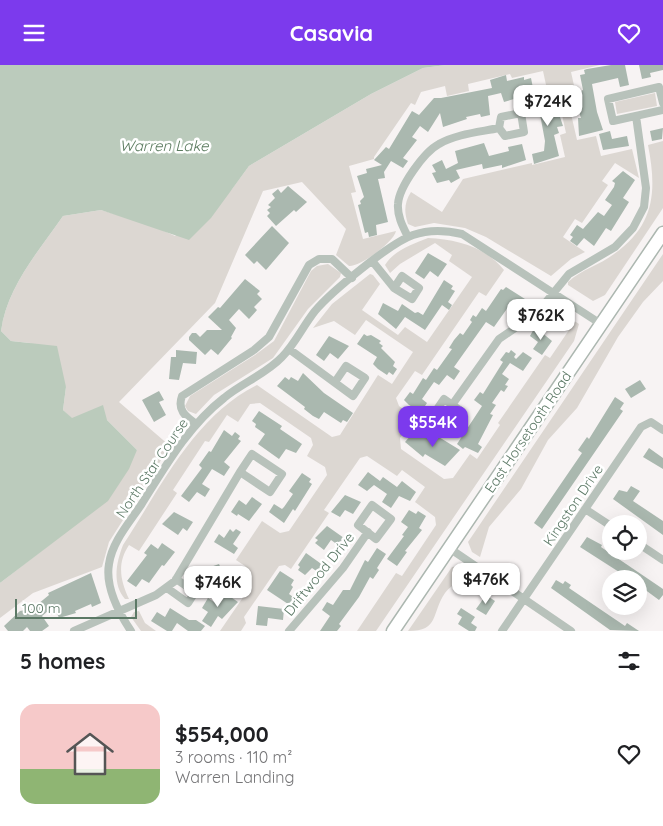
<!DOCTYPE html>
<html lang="en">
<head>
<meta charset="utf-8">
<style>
  :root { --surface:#fff; --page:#f6f6f6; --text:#202124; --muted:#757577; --line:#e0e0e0; --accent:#7c3aed }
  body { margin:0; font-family:Quicksand,sans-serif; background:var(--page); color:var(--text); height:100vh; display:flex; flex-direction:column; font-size:19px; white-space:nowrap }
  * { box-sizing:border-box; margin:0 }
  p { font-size:16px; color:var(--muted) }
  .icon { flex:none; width:28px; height:28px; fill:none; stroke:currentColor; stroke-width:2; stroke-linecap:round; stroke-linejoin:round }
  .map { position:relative; height:566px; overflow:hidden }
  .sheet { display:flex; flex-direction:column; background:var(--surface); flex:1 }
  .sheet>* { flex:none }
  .tools { position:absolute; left:602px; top:450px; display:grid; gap:10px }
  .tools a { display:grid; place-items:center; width:45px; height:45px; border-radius:50%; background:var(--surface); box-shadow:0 5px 20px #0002; font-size:25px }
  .scale { position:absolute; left:15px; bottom:12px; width:122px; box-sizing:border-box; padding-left:5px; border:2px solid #5c7966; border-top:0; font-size:14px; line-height:18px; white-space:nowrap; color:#5c7966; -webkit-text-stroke:4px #fff; paint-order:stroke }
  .price { position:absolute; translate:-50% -42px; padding:0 11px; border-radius:10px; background:#fff; color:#222; font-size:16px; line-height:32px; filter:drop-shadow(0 1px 2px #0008) }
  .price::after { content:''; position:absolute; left:50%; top:30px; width:15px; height:11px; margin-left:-8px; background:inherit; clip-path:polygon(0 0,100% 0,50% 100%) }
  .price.current { background:var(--accent); color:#fff }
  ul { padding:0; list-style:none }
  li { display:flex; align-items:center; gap:15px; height:125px; padding:0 20px }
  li+li { border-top:1px solid var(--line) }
  li span { display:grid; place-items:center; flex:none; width:140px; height:100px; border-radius:15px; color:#555 }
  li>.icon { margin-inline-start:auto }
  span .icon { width:60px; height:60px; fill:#fffc; stroke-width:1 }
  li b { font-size:21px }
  h2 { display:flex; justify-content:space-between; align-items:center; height:60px; padding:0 20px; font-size:21px }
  header { display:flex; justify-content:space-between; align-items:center; height:65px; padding:0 20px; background:var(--accent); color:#fff; font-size:22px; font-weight:800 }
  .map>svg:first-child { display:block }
</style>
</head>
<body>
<header><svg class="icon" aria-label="menu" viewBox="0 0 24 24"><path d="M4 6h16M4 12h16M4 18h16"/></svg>Casavia<svg class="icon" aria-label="heart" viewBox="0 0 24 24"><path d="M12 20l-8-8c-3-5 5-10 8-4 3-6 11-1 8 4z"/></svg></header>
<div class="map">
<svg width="663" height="566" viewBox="0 0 663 566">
  <rect width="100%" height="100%" fill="#f7f3f3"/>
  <!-- green -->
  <path fill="#dcd7d2" d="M446 0H600L571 7 575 25 566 27 577 75 596 71 601 91 632 84 639 113 615 98 602 116 608 120 582 158 575 154 563 172 585 187 571 194 551 211 486 172 465 163 434 158 415 162 408 159C404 147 404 138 411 127L442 147 463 114 532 98V100L565 92 560 70 566 68 557 27 548 29 543 6 512 13 510 9 468 19 469 26 447 31 445 21 421 27 415 40 411 38 374 92V94L349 101 356 127 351 128 363 174 396 166C394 177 360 202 349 201L336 190 346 164 302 117 263 126 215 238 119 337 170 381 109 477 102 502 33 528 0 553V518L62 470 137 385 107 355 72 354 63 345 66 322 30 278 11 276 1 266C7 222 38 187 63 151L101 145 151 160 175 171 232 124 249 101 371 29 423 3Z
    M655 28 657 41 617 49 615 37Z
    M663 76V143L605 230 593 236 568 220V217C582 204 600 200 614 189 655 160 657 126 648 80Z
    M428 173C456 174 486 182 504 205L486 231 479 227 422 310 415 306 396 333 399 341 414 352 400 373 401 384 444 414 453 413 470 389 477 394 500 360 498 358 545 290 550 293 569 265 546 249 553 242 579 259 574 276 376 566H357L396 508 402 511 436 460 435 452 415 437 425 422 402 405 397 411 367 391 360 393 324 445 329 448 291 504 285 500 279 501 244 552 246 558 241 566H220L248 525 245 501 236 495 262 456 280 468 289 466 327 410 325 402 307 391 313 380 311 373 260 338 250 339 238 357 227 350 209 377 205 376 173 425 177 428 139 486 129 480C117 498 120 515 129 534H125C112 519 116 498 123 480 160 424 194 351 257 320L332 372 340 370 378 310 392 319 413 287 366 255 355 270 334 256 313 263 332 239 370 209 373 210 380 219 362 245 398 270 405 262 427 277 472 212 449 196 452 190 435 178 400 199 390 208 385 200C394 185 413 179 428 173Z
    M663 189V216L643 237 618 272 577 343 548 375 521 424 489 462 480 492 472 487 468 477Z
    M328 199 341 208 340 212 308 244 273 293 214 330 196 349 188 346 185 341 190 331 255 290 274 276 311 206 317 201Z
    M458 501 469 507C463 515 452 519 445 528 431 548 440 566 408 566L452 502Z
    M139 546 145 558 156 566H141L131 552 134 547Z"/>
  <!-- water -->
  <path fill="#bbcbbc" d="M0 0H446L423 3 371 29 249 101 211 153 189 175 101 145 63 151C38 187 7 222 1 266L11 276 57 281 66 322 63 345 72 353 103 340 107 355 137 385 129 404 108 436 0 518Z"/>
  <!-- building -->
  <path fill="#aab8af" d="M611 0H625L629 20 620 22 618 13 592 19 597 47 603 65 579 71 578 53H581L573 30 583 25 580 10 585 9 584 5 587 4Z
    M639 0H663V5L650 8 651 12 642 14Z
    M506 10 507 16 524 12V15L531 13 534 28 504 37 501 28 488 31 490 50 481 52 480 49 466 52 467 54 443 62 440 48 428 67 420 61 412 72 417 75 403 93 408 96 403 103 391 96 384 107 385 113 378 114 388 157 376 160 377 170 369 172 368 167 365 168 358 140 361 139 360 136 364 132 357 111 367 108 366 104 382 100 374 95 386 82 389 84 412 46 419 50 434 33H441L492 23 490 15Z
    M557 32 559 39 556 40 563 61 557 62 559 68 554 70 559 91 534 99 532 89 544 86 545 76 539 44 532 45 530 35Z
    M663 63 662 74 652 76 650 66Z
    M610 66 612 74 627 71 629 81 603 85 599 69Z
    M484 78 489 91 509 86 508 82 522 79 526 95 502 103V100L483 104 482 99 456 105 460 113 451 118 449 115 437 118 432 108 436 107 432 100 442 95 446 104 458 98 455 86Z
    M623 106 635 115 623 133 629 137 611 166 606 163 594 181 584 173 577 181 570 176 573 172 570 170 577 160 583 164 598 147 604 151 612 140 605 135 614 122 615 118 612 116Z
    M288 121 307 137 296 147 294 145 276 161 267 151 270 148 267 145 271 142 268 140 275 133 272 129 278 124 281 128Z
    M272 161 289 178 266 205 257 196 254 199 245 190Z
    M428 188 447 199 438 212 430 206 424 214 415 208Z
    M245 214 260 226 257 229 262 234 254 242 257 245 249 254 239 244 229 255 236 263 231 272 232 273 218 290 211 284 205 290 189 275V272L192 268H196L200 272 207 265H222L208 252 218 242 220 243Z
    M444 215 453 221 451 224 455 226 448 237 452 240 449 245 442 240 425 265 405 252 396 264 378 249 383 238 398 246 402 239 415 248 418 247 423 250Z
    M506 222 525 234 519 243 511 238 494 262 486 257 454 302 460 306 454 315 447 310 439 320 434 317 422 334 427 338 421 347 409 340 404 335 410 327 413 329 423 313 426 315 434 303 437 305 452 284 449 283 454 275 460 268 463 270 472 257 470 255 473 250 476 252 482 243 486 246 501 224 503 225Z
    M535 262 552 276 542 290 533 284 538 277 530 271Z
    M364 269 367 271 371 270 381 276 379 278 383 281 381 283 395 297 393 301 397 304 393 310 389 307 387 310 378 304 373 299 377 292 357 279Z
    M329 271 349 281 338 294 330 288 324 296 316 290Z
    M176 285 197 287 196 299 183 298 179 315 169 314 171 292H176Z
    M511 285 516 289 514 292 516 294 523 287 532 293 523 306 510 298 502 309 509 314 505 320 508 321 504 327 501 325 492 338 496 340 490 349 493 350 478 379 482 382 478 388 465 382 463 384 457 379 482 341 474 335 480 327 483 329 503 297 500 295 506 287 509 288Z
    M303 308 324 328 353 348 347 357 343 355 341 358 324 347 319 354 313 351 304 344 305 342 277 321 285 312 289 315 291 312 298 316Z
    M640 315 646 324 631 333 625 324Z
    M159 326 164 335 159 337 166 350 154 357 142 335Z
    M615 332 624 338 620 344 623 346 542 464 534 458 582 388 578 385 587 372 589 374Z
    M259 346 282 361 280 364 302 379 296 388 286 384 279 394 258 379 265 369 255 362 256 359 252 356Z
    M224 365 232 371 235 367 240 371 238 374 241 376 224 397 230 402 224 411 212 404 202 419 210 424 205 432 197 427 189 437 181 431 202 403 199 400 209 386 211 387Z
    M429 366 460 385 445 401 425 389 423 392 405 377 412 369 416 371 418 369 424 373Z
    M649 383 663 393V404L643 392Z
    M368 407 380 416 383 412 397 422 402 416 416 427 410 436 399 431 391 443 382 437 387 429 374 420 367 426 358 420Z
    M302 408 311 414 309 417 312 419 295 446 293 444 284 458 269 447 274 439 282 444 284 442 293 429 289 426Z
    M631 421 640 426 633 436 663 456V470L613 434 619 425 627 427Z
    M345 430 361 437 353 449 345 445 340 452 331 447Z
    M252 432 262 439 249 456 238 449 237 451 231 447 239 435 246 440Z
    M409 445 416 449 418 446 426 451 419 463 422 465 405 486 407 487 397 501 387 494 404 471 402 470 408 462 401 457Z
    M174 447 193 457 187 466 183 463 178 470 162 459Z
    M327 461 344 473 338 480 331 475 324 485 315 478 318 475 315 473Z
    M230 464 233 467 236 464 241 467 233 479 238 483 234 489 214 477 219 469 224 473Z
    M587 472 602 480 601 482 663 524V530L659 535 640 521 639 523V514H630L580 482Z
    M162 478 175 487 164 501 162 500 149 518 142 514 136 522 127 516 147 490 144 488 151 479 158 484Z
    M377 483 386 489 377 503 379 505 373 514 370 512 359 532 339 559 341 561 337 566H320L330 551 322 545 327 537 333 540 343 525H350L365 495 368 497Z
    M306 488 327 503 322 510 312 503 305 510 298 505 300 502 298 500Z
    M219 499 227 518 216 521 214 513 202 515 199 506Z
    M280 506 294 515 291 520 293 522 289 529 296 534 291 541 267 525Z
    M91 508 101 538 92 542 91 539 75 546 76 548 59 553 54 541 42 551 49 561 42 566H30L27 562 23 566H8L4 561 20 546 25 545 27 548 49 530 48 528Z
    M556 515 563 519 565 516 571 520 569 523 594 540 625 561 627 558 639 566 610 565 551 523Z
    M222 526 238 537 222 554 218 551 211 562 202 556 208 547 202 543 208 533 214 537Z
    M486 530 495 536 486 550 476 544Z
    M258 541 284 544 283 555 268 553 267 561 256 560Z
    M170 543 189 555H196L205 561 201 566H188L177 558 172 566H167L151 556 157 547 165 552Z
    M461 543 475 552 471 558 477 562 475 566H469L458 559 462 552 457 549Z"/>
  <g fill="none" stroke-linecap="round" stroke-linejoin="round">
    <!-- primary casing -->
    <g stroke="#acb7b0" stroke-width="15">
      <path id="primary" d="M393 566 663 168"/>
    </g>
    <!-- minor -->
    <path stroke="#b8c2bb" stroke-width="8" d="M663 38 659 22 608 34 613 56 663 45
      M408 172C403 162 397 151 398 139 399 122 424 87 439 79 456 69 480 67 499 63L505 71 524 67 521 48 501 52 499 63
      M373 197 394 223 412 234 419 223 402 211 394 223
      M289 284 353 331 365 313 346 301 335 317
      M444 334 461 346 448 365 431 353Z
      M452 340 499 274 537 248 569 209 615 182 633 163 644 142 646 123 636 51
      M196 359C185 351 177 345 182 331L254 285 269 272 309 200 319 194H332L352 213
      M252 389 282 409 270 427 240 407Z
      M372 440 391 454 376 474 358 460Z
      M585 444 611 461
      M639 479 663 495
      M449 483 571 566
      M167 523 188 538 195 527 176 514
      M74 566 156 530 175 516 240 407
      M131 566C119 548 105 522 109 499 112 477 129 458 141 440 165 402 188 361 224 333 242 318 266 309 282 292 295 279 303 261 315 246 331 227 390 178 413 170 430 164 445 165 462 169L601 259
      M289 566 343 503 368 467
      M502 566 641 362 651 357 663 365"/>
    <!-- primary -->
    <use href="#primary" stroke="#fff" stroke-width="12"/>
  </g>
  <g text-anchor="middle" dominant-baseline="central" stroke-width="5" stroke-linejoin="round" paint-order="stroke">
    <!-- street labels -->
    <g font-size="14" fill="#5c7966" stroke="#fff">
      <text transform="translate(528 367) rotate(-56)">East Horsetooth Road</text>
      <text transform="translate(152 403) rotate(-56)">North Star Course</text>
      <text transform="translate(573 440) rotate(-56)">Kingston Drive</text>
      <text transform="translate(319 509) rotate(-51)">Driftwood Drive</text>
    </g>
    <!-- water labels -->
    <g font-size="15" font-style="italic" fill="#5b7b5f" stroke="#fff">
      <text x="164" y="80">Warren Lake</text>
    </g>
  </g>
</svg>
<div class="tools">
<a><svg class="icon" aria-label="locate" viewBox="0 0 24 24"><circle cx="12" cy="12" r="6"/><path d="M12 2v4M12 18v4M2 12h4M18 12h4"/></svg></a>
<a><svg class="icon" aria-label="layers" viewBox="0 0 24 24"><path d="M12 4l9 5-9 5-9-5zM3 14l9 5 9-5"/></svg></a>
</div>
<div class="scale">100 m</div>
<b class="price" style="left:548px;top:62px">$724K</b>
<b class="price" style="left:541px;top:276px">$762K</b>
<b class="price current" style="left:433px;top:383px">$554K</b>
<b class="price" style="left:486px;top:540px">$476K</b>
<b class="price" style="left:218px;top:543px">$746K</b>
</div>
<section class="sheet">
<h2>5 homes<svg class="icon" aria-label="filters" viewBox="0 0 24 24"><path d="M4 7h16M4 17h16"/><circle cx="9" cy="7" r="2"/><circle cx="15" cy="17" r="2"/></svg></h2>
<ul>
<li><span style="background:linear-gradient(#f6c9c9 65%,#8fb573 0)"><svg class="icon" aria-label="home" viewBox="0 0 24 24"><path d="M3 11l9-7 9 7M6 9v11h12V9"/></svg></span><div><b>$554,000</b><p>3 rooms · 110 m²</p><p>Warren Landing</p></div><svg class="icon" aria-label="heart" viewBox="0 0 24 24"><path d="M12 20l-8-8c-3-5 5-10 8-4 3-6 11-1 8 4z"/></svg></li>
</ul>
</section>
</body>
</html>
